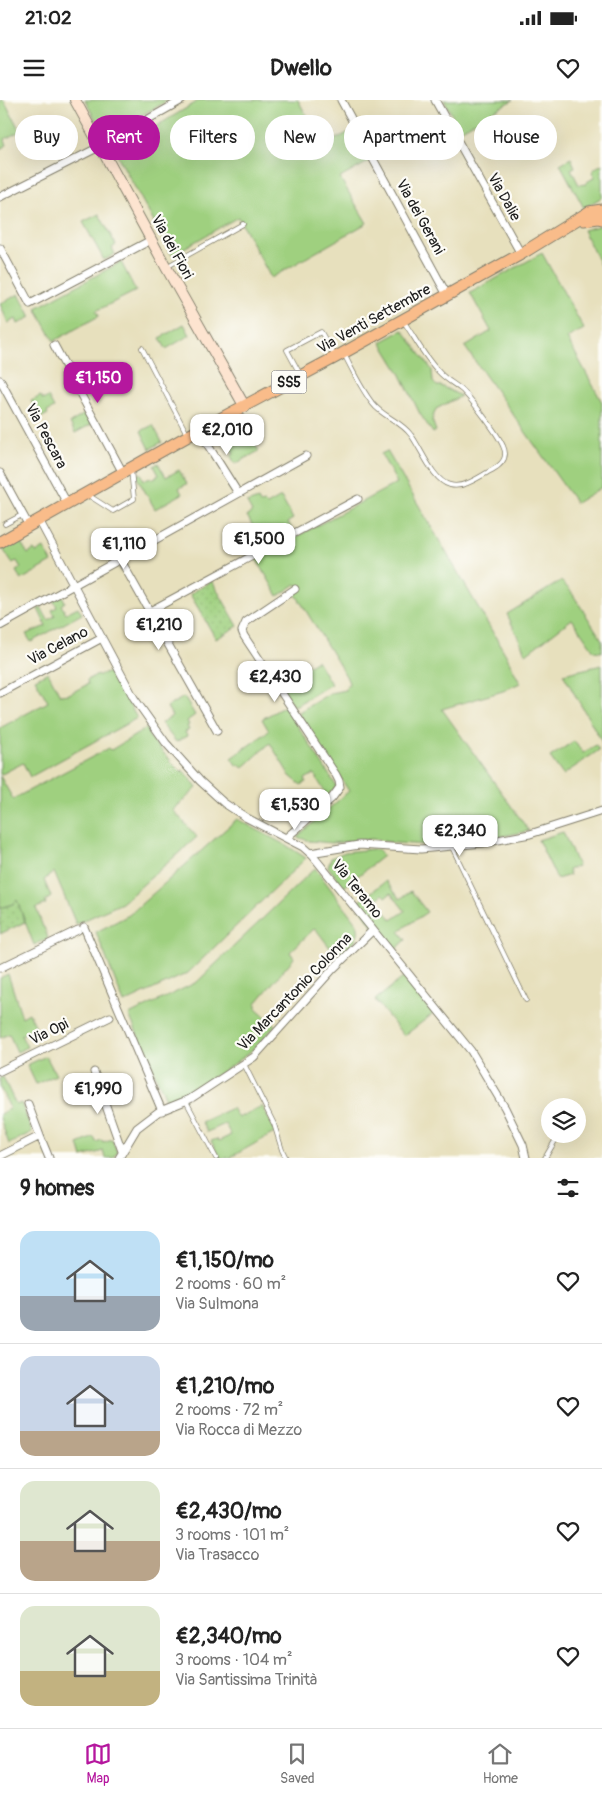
<!DOCTYPE html>
<html lang="en">
<head>
<meta charset="utf-8">
<style>
  :root { --surface:#fff; --page:#f6f6f6; --text:#222; --muted:#767676; --line:#e0e0e0; --accent:#b5179e }
  body { margin:0; font-family:Pangolin,sans-serif; background:var(--page); color:var(--text); height:100vh; display:flex; flex-direction:column; font-size:19px; white-space:nowrap }
  * { box-sizing:border-box; margin:0 }
  p { font-size:16px; color:var(--muted) }
  .icon { flex:none; width:28px; height:28px; fill:none; stroke:currentColor; stroke-width:2; stroke-linecap:round; stroke-linejoin:round }
  .map { position:relative; height:1058px; overflow:hidden }
  .details { display:flex; flex-direction:column; background:var(--surface); flex:1 }
  .details>* { flex:none }
  .banner { position:absolute; left:15px; top:15px; width:572px; height:45px; display:flex; gap:10px }
  .tools { position:absolute; left:541px; top:998px; display:grid; gap:10px }
  .tools a { display:grid; place-items:center; width:45px; height:45px; border-radius:50%; background:var(--surface); box-shadow:0 5px 20px #0002; font-size:25px }
  .price { position:absolute; translate:-50% -42px; padding:0 11px; border-radius:10px; background:#fff; color:#222; font-size:16px; line-height:32px; filter:drop-shadow(0 1px 2px #0008) }
  .price::after { content:''; position:absolute; left:50%; top:30px; width:15px; height:11px; margin-left:-8px; background:inherit; clip-path:polygon(0 0,100% 0,50% 100%) }
  .price.selected { background:var(--accent); color:#fff }
  ul { padding:0; list-style:none }
  li { display:flex; align-items:center; gap:15px; height:125px; padding:0 20px }
  li+li { border-top:1px solid var(--line) }
  li span { display:grid; place-items:center; flex:none; width:140px; height:100px; border-radius:15px; color:#555 }
  li>.icon { margin-inline-start:auto }
  span .icon { width:60px; height:60px; fill:#fffc; stroke-width:1 }
  li b { font-size:21px }
  h2 { display:flex; justify-content:space-between; align-items:center; height:60px; padding:0 20px; font-size:21px }
  .tag { padding:0 18px; border-radius:22px; background:var(--surface); box-shadow:0 5px 20px #0002; font-size:18px; line-height:45px }
  .tag.selected { background:var(--accent); color:#fff }
  .status { display:flex; justify-content:space-between; align-items:center; height:35px; padding:0 25px; background:var(--surface); direction:ltr }
  .status svg { height:14px; fill:currentColor }
  header { display:flex; justify-content:space-between; align-items:center; height:65px; padding:0 20px; background:var(--surface); font-size:22px; font-weight:800 }
  .menu { display:flex; justify-content:space-around; align-items:center; height:70px; border-top:1px solid var(--line); background:var(--surface); font-size:14px; color:var(--muted) }
  .menu a { display:grid; justify-items:center; gap:2px }
  .menu .selected { color:var(--accent) }
  .map>svg:first-child { display:block }
</style>
</head>
<body>
<div class="status"><b>21:02</b><svg viewBox="0 0 49 12"><path d="M0 12V9h3v3zM5 12V6h3v6zM10 12V3h3v9zM15 12V0h3v12zM26 1h20v11H26zM47 4h2v5h-2z"/></svg></div>
<header><svg class="icon" aria-label="menu" viewBox="0 0 24 24"><path d="M4 6h16M4 12h16M4 18h16"/></svg>Dwello<svg class="icon" aria-label="heart" viewBox="0 0 24 24"><path d="M12 20l-8-8c-3-5 5-10 8-4 3-6 11-1 8 4z"/></svg></header>
<div class="map">
<svg width="602" height="1058" viewBox="0 0 602 1058">
  <defs>
    <pattern id="garden-dots" width="8" height="8" patternUnits="userSpaceOnUse" patternTransform="scale(1.25)"><rect width="8" height="8" fill="#9fd07f"/><path d="M2 2h.1M6 6h.1" fill="none" stroke="#88b26d" stroke-width="1.8" stroke-linecap="round"/></pattern>
  </defs>
  <rect width="100%" height="100%" fill="#fdfcf7"/>
  <filter id="ink" filterUnits="userSpaceOnUse"><feTurbulence type="fractalNoise" baseFrequency=".02" numOctaves="2"/><feDisplacementMap in="SourceGraphic" scale="10" xChannelSelector="R" yChannelSelector="G"/><feConvolveMatrix kernelMatrix="1 2 1 2 8 2 1 2 1" color-interpolation-filters="sRGB"/></filter>
  <filter id="wash" filterUnits="userSpaceOnUse"><feTurbulence type="fractalNoise" baseFrequency=".0096" numOctaves="4" result="noise"/><feDisplacementMap in="SourceGraphic" scale="20" xChannelSelector="R" yChannelSelector="G"/><feGaussianBlur stdDeviation="1.12" result="paint"/><feColorMatrix in="noise" values="0 0 0 0 0 0 0 0 0 0 0 0 0 0 0 0 0 1.4 0 .05"/><feComposite in="paint" operator="in"/></filter>
  <g filter="url(#wash)">
    <rect width="100%" height="100%" fill="#e7e0bd"/>
    <!-- grass -->
    <path fill="#9fd07f" stroke="#5e764e" fill-rule="evenodd" d="M0 0H4L20 31 5 39 7 45 0 49Z
      M85 0H169L104 36Z
      M200 0H298L323 46 353 30 370 61 340 78 367 123 271 178 238 117 172 155 115 51Z
      M444 0H513L460 30Z
      M571 58 575 67 571 69 579 85 586 84 587 82 595 77 592 73 594 69 602 64V97L584 108 560 64Z
      M99 114 116 145 112 148 115 154 104 160 83 122Z
      M602 125V169L583 130Z
      M542 153 584 229 567 238 602 302V387L576 403 465 247 491 231 470 193Z
      M121 162 136 191 96 211 99 216 54 241 36 208Z
      M19 194 31 217 18 224 16 219 8 223 0 204Z
      M184 224 190 235 166 249 160 238Z
      M403 230 432 270 433 282 437 286H441L461 296 436 309 432 320 436 331 433 333 420 314 400 273 381 242Z
      M41 296 43 300 48 297 54 308 47 312 48 314 40 318 31 301Z
      M86 313 92 324 75 333 70 323Z
      M153 325 162 342 150 349 141 331Z
      M244 328 259 351 235 364 231 356 234 354 225 339Z
      M387 351 506 555 520 583 503 591 442 609 529 731 493 738 429 745 395 743 372 739 332 743 309 741 297 737 349 691 299 615V612L330 593 345 590 349 583 346 576 295 493 300 489 296 484 278 496 256 458 397 383 381 354Z
      M158 363 166 377 179 370 187 384 179 388 182 394 155 409 136 376 141 373 144 380 150 377 152 379 159 375 154 366Z
      M281 397 293 419 288 422 292 430 264 445 247 416 252 412 247 403 258 399 260 404 264 402 267 405Z
      M19 440 28 454 34 450 36 453 44 448 52 462 21 480 16 471 21 468 17 461 12 463 3 449Z
      M561 481 570 490 602 540V552L594 551 572 519 526 554 507 514Z
      M62 495 65 502 61 505 66 513 78 507 82 514 31 542 26 534 46 526 38 509 41 507 48 520 55 516 52 510 57 507 53 500Z
      M317 560 331 584 295 606 292 605 280 584Z
      M602 565V642L563 574Z
      M48 572 60 595 69 594 88 584 87 580 92 577 111 572 137 618 30 677 23 663 0 675V628L48 602 35 579Z
      M184 597 195 615 187 621 189 625 187 626 189 630 185 632 187 636 176 642 161 623 172 616 167 607Z
      M285 606 337 687 314 706 311 701 325 692 314 674 305 679 306 682 301 685 290 676 270 643 243 668 239 665 237 666 231 658 269 631 262 619Z
      M147 628 149 636 179 671 185 672 197 688 173 710 197 737 122 803 76 824 54 772 44 780 51 797 45 801 46 804 36 808 43 827H44L48 838 34 845 17 801 13 804 0 808V676L13 699 109 648 111 650Z
      M574 641 583 653 596 645 599 650 563 675 550 657Z
      M237 719 289 747 306 758 188 873 124 903 96 832 129 815Z
      M563 732 578 766 568 770 570 775 557 779 538 740Z
      M373 749 379 750 383 756 344 787 328 767 331 758 345 752Z
      M315 768 357 824C363 839 347 849 337 857L315 828 290 852 294 858 256 903V908L275 925C248 962 207 981 167 1001L129 915 197 882Z
      M386 781 400 799 411 791 427 812 399 831 406 840 394 851 374 828 357 803ZM391 793 405 811 392 820 383 809 378 813 371 804 383 794 386 797Z
      M8 874 22 917 29 913 36 927 21 935 27 947 17 952 9 934 0 938V878Z
      M404 877 434 913 404 936 375 900Z
      M46 956 56 975 36 984 27 965Z
      M3 977 16 1005 21 1003 32 1032 9 1044 0 1018V1014L10 1008 0 988V978Z
      M262 1006 276 1032 229 1058H220L211 1041 217 1039 219 1041 231 1035 225 1024 207 1032 201 1022 232 1008 238 1018Z
      M94 1037 96 1042 102 1040 103 1042 112 1039 117 1052 113 1058H105L103 1051 82 1057 78 1044Z"/>
    <!-- garden -->
    <path fill="url(#garden-dots)" stroke="#5e764e" d="M212 481 238 526 216 539 190 494Z
      M17 800 25 822 0 834V808L13 804Z"/>
  </g>
  <g filter="url(#ink)">
    <g fill="none" stroke-linecap="round" stroke-linejoin="round">
      <!-- lane casing -->
      <g stroke="#827e6c" stroke-width="5.5">
        <path id="lane" d="M168 166 243 124
          M142 248 187 334
          M344 254C353 271 361 289 373 304 383 317 401 321 411 335 421 348 433 381 450 385 464 389 480 376 492 370 501 365 509 358 503 346 498 334 472 300 463 291 455 284 446 280 439 272 425 258 415 238 404 222
          M300 274 287 250 321 232 334 255
          M88 395 113 411 134 399 131 370
          M5 424 22 415
          M452 747 526 900
          M244 964 274 1024 282 1050 286 1058
          M186 1001 216 1058
          M545 1058 559 1034"/>
      </g>
      <!-- street casing -->
      <g stroke="#827e6c" stroke-width="9">
        <path id="street" d="M341 0 447 195
          M435 0 521 154
          M0 97 101 46 182 0
          M0 148 30 204 151 140
          M54 245 123 373
          M0 280 68 405
          M199 331 238 393
          M0 373 29 426
          M39 420 134 598 166 643 200 681 224 703 247 718 303 747 313 756 471 951 505 1008 523 1045 526 1058
          M120 459 217 631
          M150 511 358 399
          M0 526 306 356
          M0 593 102 538
          M286 738 332 698 340 687 339 681 336 675 244 536 242 531 246 522 295 489
          M310 753 359 745 421 749 482 743 530 734 602 711
          M84 827 162 1011
          M0 868 78 830
          M0 971 110 917
          M94 972 122 1051
          M28 1004 40 1036
          M0 1056 40 1036 49 1058
          M119 1058 137 1028 158 1012 190 999 254 957 333 869 373 830"/>
      </g>
      <!-- secondary casing -->
      <g stroke="#827e6c" stroke-width="12">
        <path id="secondary" d="M75 0 166 167 245 307"/>
      </g>
      <!-- primary casing -->
      <g stroke="#827e6c" stroke-width="13">
        <path id="primary" d="M584 120 598 118 602 119
          M0 442 188 336 336 257 521 154 589 112 602 110"/>
      </g>
      <!-- lane -->
      <use href="#lane" stroke="#fff" stroke-width="4"/>
      <!-- street -->
      <use href="#street" stroke="#fff" stroke-width="7"/>
      <!-- secondary -->
      <use href="#secondary" stroke="#fde4d0" stroke-width="10"/>
      <!-- primary -->
      <use href="#primary" stroke="#f9bc8a" stroke-width="11"/>
    </g>
  </g>
  <g text-anchor="middle" dominant-baseline="central" stroke-width="4.5" stroke-linejoin="round" paint-order="stroke">
    <!-- shield labels -->
    <rect fill="#fdfcf7" stroke="#605f5e" stroke-width="1" x="271.5" y="270.5" width="35" height="23" rx="4"/>
    <g font-size="14" font-weight="bold" fill="#1c1c1c">
      <text x="289" y="282">SS5</text>
    </g>
    <!-- street labels -->
    <g font-size="15" fill="#1c1c1c" stroke="#fdfcf7">
      <text transform="translate(504 97) rotate(61)">Via Dalie</text>
      <text transform="translate(420 117) rotate(61)">Via dei Gerani</text>
      <text transform="translate(172 147) rotate(61)">Via dei Fiori</text>
      <text transform="translate(374 219) rotate(-29)">Via Venti Settembre</text>
      <text transform="translate(46 336) rotate(62)">Via Pescara</text>
      <text transform="translate(58 546) rotate(-28)">Via Celano</text>
      <text transform="translate(357 789) rotate(51)">Via Teramo</text>
      <text transform="translate(295 892) rotate(-46)">Via Marcantonio Colonna</text>
      <text transform="translate(49 932) rotate(-26)">Via Opi</text>
    </g>
  </g>
</svg>
<div class="tools">
<a><svg class="icon" aria-label="layers" viewBox="0 0 24 24"><path d="M12 4l9 5-9 5-9-5zM3 14l9 5 9-5"/></svg></a>
</div>
<b class="price selected" style="left:98px;top:304px">€1,150</b>
<b class="price" style="left:227px;top:356px">€2,010</b>
<b class="price" style="left:259px;top:465px">€1,500</b>
<b class="price" style="left:124px;top:470px">€1,110</b>
<b class="price" style="left:159px;top:551px">€1,210</b>
<b class="price" style="left:275px;top:603px">€2,430</b>
<b class="price" style="left:295px;top:731px">€1,530</b>
<b class="price" style="left:460px;top:757px">€2,340</b>
<b class="price" style="left:98px;top:1015px">€1,990</b>
<div class="banner">
<a class="tag">Buy</a>
<a class="tag selected">Rent</a>
<a class="tag">Filters</a>
<a class="tag">New</a>
<a class="tag">Apartment</a>
<a class="tag">House</a>
</div>
</div>
<section class="details">
<h2>9 homes<svg class="icon" aria-label="filters" viewBox="0 0 24 24"><path d="M4 7h16M4 17h16"/><circle cx="9" cy="7" r="2"/><circle cx="15" cy="17" r="2"/></svg></h2>
<ul>
<li><span style="background:linear-gradient(#bfe0f5 65%,#9aa5b1 0)"><svg class="icon" aria-label="home" viewBox="0 0 24 24"><path d="M3 11l9-7 9 7M6 9v11h12V9"/></svg></span><div><b>€1,150/mo</b><p>2 rooms · 60 m²</p><p>Via Sulmona</p></div><svg class="icon" aria-label="heart" viewBox="0 0 24 24"><path d="M12 20l-8-8c-3-5 5-10 8-4 3-6 11-1 8 4z"/></svg></li>
<li><span style="background:linear-gradient(#c9d6e8 75%,#b9a48a 0)"><svg class="icon" aria-label="home" viewBox="0 0 24 24"><path d="M3 11l9-7 9 7M6 9v11h12V9"/></svg></span><div><b>€1,210/mo</b><p>2 rooms · 72 m²</p><p>Via Rocca di Mezzo</p></div><svg class="icon" aria-label="heart" viewBox="0 0 24 24"><path d="M12 20l-8-8c-3-5 5-10 8-4 3-6 11-1 8 4z"/></svg></li>
<li><span style="background:linear-gradient(#dfe7d0 60%,#b9a48a 0)"><svg class="icon" aria-label="home" viewBox="0 0 24 24"><path d="M3 11l9-7 9 7M6 9v11h12V9"/></svg></span><div><b>€2,430/mo</b><p>3 rooms · 101 m²</p><p>Via Trasacco</p></div><svg class="icon" aria-label="heart" viewBox="0 0 24 24"><path d="M12 20l-8-8c-3-5 5-10 8-4 3-6 11-1 8 4z"/></svg></li>
<li><span style="background:linear-gradient(#dfe7d0 65%,#c2b280 0)"><svg class="icon" aria-label="home" viewBox="0 0 24 24"><path d="M3 11l9-7 9 7M6 9v11h12V9"/></svg></span><div><b>€2,340/mo</b><p>3 rooms · 104 m²</p><p>Via Santissima Trinità</p></div><svg class="icon" aria-label="heart" viewBox="0 0 24 24"><path d="M12 20l-8-8c-3-5 5-10 8-4 3-6 11-1 8 4z"/></svg></li>
</ul>
</section>
<nav class="menu">
<a class="selected"><svg class="icon" aria-label="map" viewBox="0 0 24 24"><path d="M3 6l6-2 6 2 6-2v14l-6 2-6-2-6 2zM9 4v14M15 6v14"/></svg>Map</a>
<a><svg class="icon" aria-label="saved" viewBox="0 0 24 24"><path d="M7 4h10v16l-5-4-5 4z"/></svg>Saved</a>
<a><svg class="icon" aria-label="home" viewBox="0 0 24 24"><path d="M3 11l9-7 9 7M6 9v11h12V9"/></svg>Home</a>
</nav>
</body>
</html>
